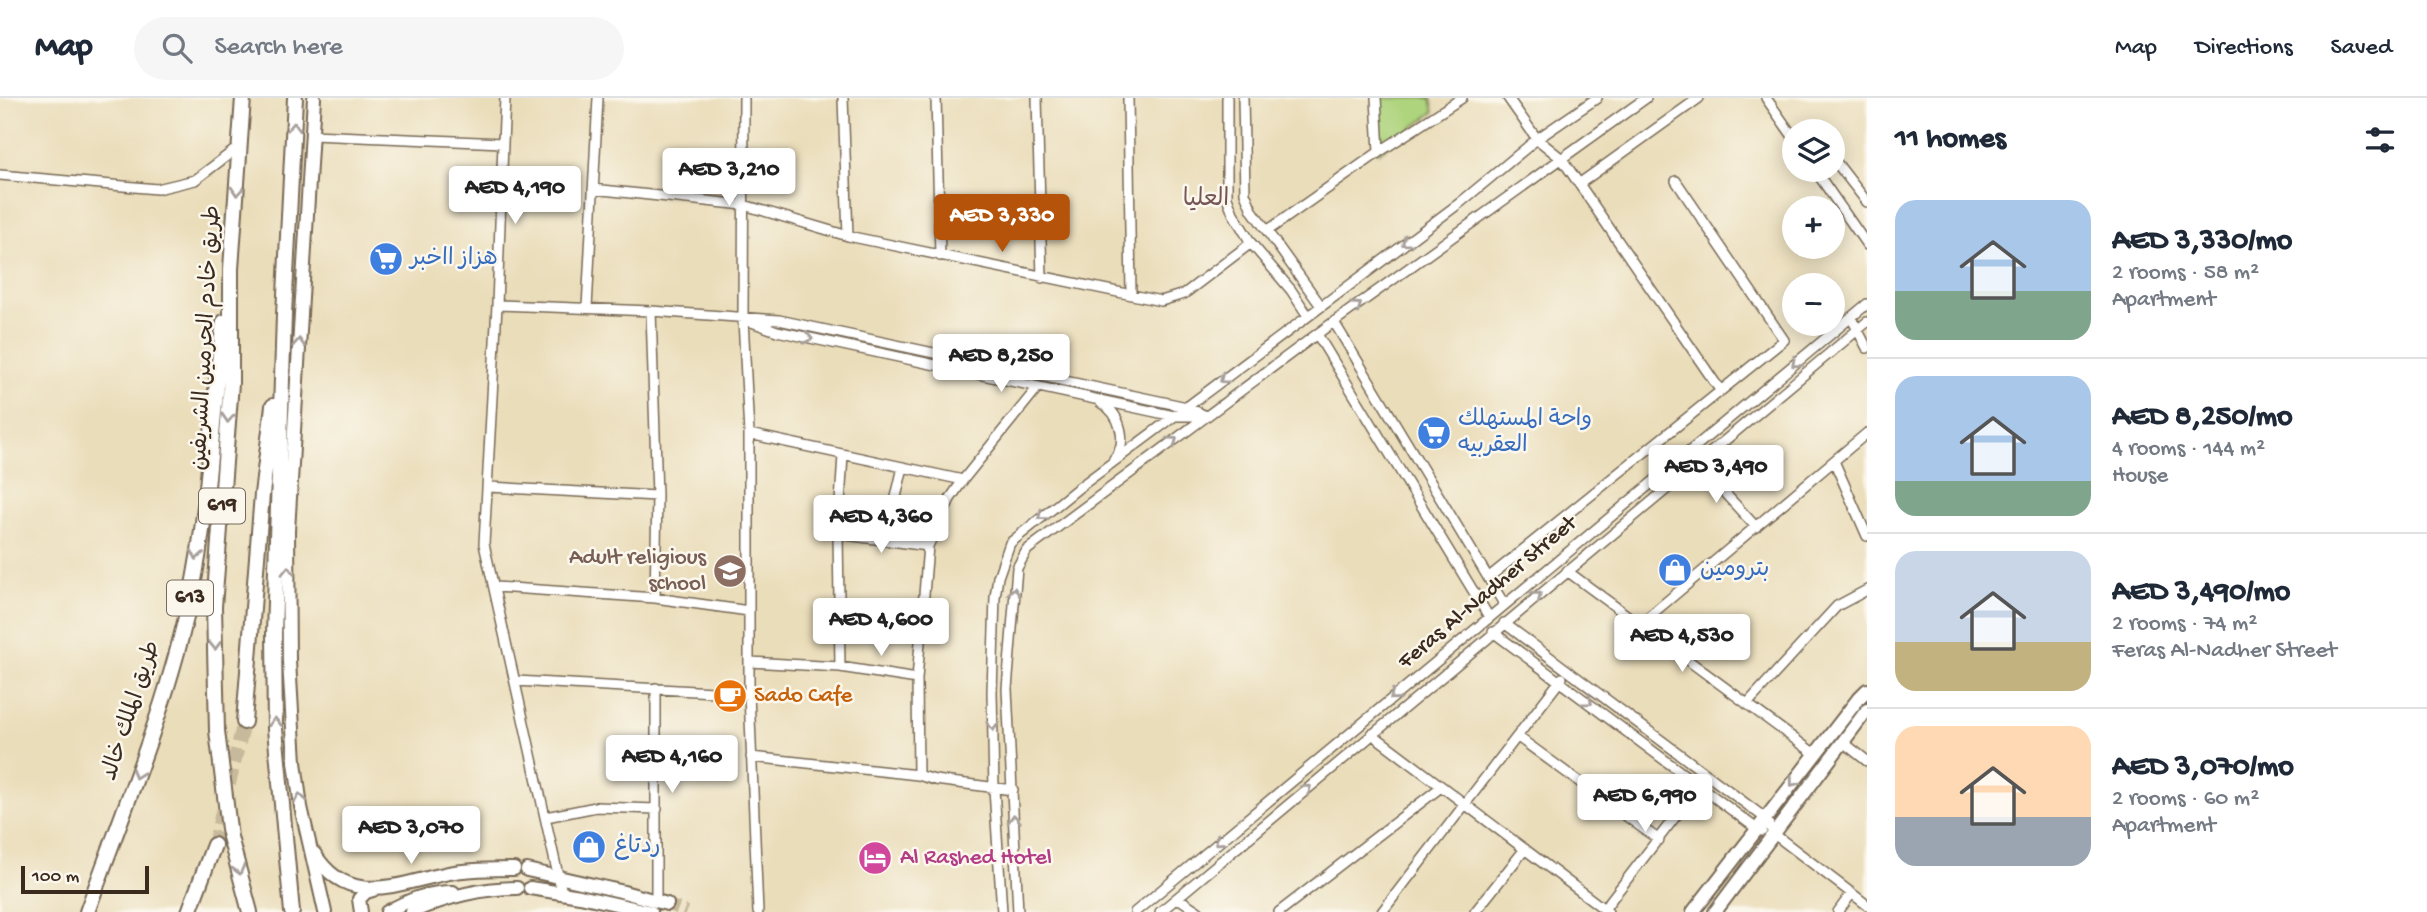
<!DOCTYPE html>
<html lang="en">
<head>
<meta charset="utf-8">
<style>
  :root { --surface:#fff; --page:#f6f6f7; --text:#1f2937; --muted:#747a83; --line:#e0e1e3; --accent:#b45309 }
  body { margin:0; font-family:"Gochi Hand","Playpen Sans Arabic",sans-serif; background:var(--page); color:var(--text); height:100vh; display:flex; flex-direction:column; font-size:26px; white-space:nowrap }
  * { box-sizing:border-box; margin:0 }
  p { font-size:23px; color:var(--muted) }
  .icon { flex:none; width:38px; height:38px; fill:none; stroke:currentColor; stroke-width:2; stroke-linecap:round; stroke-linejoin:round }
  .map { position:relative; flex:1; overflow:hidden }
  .panel { display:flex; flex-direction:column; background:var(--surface); width:560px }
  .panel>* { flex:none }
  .fabs { position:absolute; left:1782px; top:21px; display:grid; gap:14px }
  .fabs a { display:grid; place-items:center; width:63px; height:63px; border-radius:50%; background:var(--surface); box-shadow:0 4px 18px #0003; font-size:35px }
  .scale { position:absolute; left:21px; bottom:18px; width:128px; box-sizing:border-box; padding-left:7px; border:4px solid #3b2a1e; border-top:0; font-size:19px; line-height:24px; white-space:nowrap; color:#3b2a1e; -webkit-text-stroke:5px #fbf7ec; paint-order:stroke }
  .price { position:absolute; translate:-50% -60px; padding:0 16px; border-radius:7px; background:#fff; color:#222; font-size:23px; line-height:46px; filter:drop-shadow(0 2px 4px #0008) }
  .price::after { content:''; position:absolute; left:50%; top:42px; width:21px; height:16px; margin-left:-10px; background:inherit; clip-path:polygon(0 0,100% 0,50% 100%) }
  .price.current { background:var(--accent); color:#fff }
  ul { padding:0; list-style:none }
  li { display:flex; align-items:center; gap:21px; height:175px; padding:0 28px }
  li+li { border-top:2px solid var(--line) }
  li span { display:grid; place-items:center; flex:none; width:196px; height:140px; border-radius:21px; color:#555 }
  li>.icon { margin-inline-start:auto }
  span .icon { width:84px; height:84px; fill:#fffc; stroke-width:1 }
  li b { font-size:30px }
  h2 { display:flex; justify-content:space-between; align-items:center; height:84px; padding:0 28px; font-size:30px }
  header { display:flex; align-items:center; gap:42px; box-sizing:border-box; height:98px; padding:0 35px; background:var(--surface); border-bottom:2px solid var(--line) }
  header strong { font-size:33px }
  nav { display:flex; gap:38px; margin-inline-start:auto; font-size:24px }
  .search { width:490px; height:63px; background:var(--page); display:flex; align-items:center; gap:18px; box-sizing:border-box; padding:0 24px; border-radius:38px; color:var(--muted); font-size:26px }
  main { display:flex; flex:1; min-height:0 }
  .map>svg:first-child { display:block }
</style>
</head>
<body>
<header>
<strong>Map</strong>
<div class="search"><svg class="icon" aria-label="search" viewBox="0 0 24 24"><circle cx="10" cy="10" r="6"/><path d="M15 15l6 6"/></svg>Search here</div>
<nav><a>Map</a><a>Directions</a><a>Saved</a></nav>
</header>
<main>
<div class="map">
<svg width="1867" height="814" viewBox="0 0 1867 814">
  <rect width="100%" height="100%" fill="#fbf7ec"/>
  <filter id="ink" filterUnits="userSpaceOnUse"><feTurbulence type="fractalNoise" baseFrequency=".0143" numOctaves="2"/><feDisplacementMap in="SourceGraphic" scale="14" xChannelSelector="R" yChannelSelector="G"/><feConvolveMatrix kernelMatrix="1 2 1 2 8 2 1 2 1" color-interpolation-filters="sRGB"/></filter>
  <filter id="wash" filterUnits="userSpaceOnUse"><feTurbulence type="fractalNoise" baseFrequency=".00686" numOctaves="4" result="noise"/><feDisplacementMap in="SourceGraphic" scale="28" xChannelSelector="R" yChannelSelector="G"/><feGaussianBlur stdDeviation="1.57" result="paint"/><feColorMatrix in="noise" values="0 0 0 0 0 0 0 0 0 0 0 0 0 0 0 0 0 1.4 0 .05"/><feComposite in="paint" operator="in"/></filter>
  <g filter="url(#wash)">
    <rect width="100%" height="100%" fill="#eaddba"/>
    <!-- green -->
    <path fill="#aed47d" stroke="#747f4e" stroke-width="2" d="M1378 0H1431L1434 14 1379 54Z"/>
  </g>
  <g filter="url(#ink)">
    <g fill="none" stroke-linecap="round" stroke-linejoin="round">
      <!-- major-tunnel -->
      <path stroke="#c7b99b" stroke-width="12" stroke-dasharray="12 6" stroke-linecap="butt" d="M667 806 687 814"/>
      <!-- highway-tunnel -->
      <path stroke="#c7b99b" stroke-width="14" stroke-dasharray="14 7" stroke-linecap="butt" d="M214 747 244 624"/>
      <!-- minor casing -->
      <g stroke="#786955" stroke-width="12">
        <path id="minor" d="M744 0 743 221 749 336V596L758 814
          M843 0 848 138
          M936 0 940 158
          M1037 0 1042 180
          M1128 0 1131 197
          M1227 0V99L1233 115 1251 145 1291 192 1308 218
          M1243 0 1245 95 1252 112 1321 208
          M1376 0 1379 54
          M1508 0 1537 41 1562 61 1720 292
          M1766 0 1794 40
          M312 37 503 45 497 207 651 213 779 222 1187 309 1206 318H1174L777 233 743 221
          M503 45 505 0
          M1832 59 1867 104
          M1815 72 1867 147
          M0 77 157 91 195 82 240 48
          M1579 86 1699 0
          M593 91 744 107 848 138 1161 203 1184 196 1251 145
          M1267 133 1379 54 1462 0
          M497 207 484 446 562 795
          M587 210 598 0
          M651 213 657 398 655 500
          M1851 219 1867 250
          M1334 224 1504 506
          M1317 236 1489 519
          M1101 305C1120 315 1129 344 1114 361
          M749 336 963 382
          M1834 363 1867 438
          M1697 365 1756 429
          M488 389 657 398
          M838 436 928 448
          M886 442 903 369
          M1567 473 1815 656
          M1488 480 1784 242 1676 83
          M495 489 655 500 749 513
          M1504 525 1765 720 1774 736 1867 807
          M1640 526 1867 335
          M1493 534 1757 731 1762 733
          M750 564 840 569 917 581
          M840 569 838 436 843 357
          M516 583 749 596
          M656 590V801
          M1747 606 1837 508 1867 492
          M1372 636 1608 814
          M1518 639 1659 742
          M1843 644 1867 663
          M751 659 918 677 935 682 1013 692
          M918 677 917 581 928 448 950 401 963 382 1038 289
          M546 719 596 709 657 711
          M1178 800 1199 814
          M1604 811 1702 684
          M1002 814 994 691 992 594 995 499 998 479 1010 445 1077 391 1461 104 1537 41 1597 0
          M1018 814 1007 591 1017 470 1027 452 1317 236 1646 0
          M1135 814 1867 206
          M1160 814 1867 224
          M1279 814 1441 689
          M1382 814 1562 580
          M1475 814 1525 751
          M1838 814 1851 796"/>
      </g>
      <!-- major casing -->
      <g stroke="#786955" stroke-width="16">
        <path id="major" d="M314 0 288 433 289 563 295 664 301 709 325 814
          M314 755C350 814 404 782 455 774 474 771 495 771 514 771
          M527 772 620 793 667 806
          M530 790 580 798 651 814
          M361 814 359 801 366 794 373 792
          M387 814C408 802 428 794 453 794
          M412 814C446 799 480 790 517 790
          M1693 814 1859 600 1867 592
          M1715 814 1867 612"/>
      </g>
      <!-- highway casing -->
      <g stroke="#786955" stroke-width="18">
        <path id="highway" d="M243 0 231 171V285L214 509 217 633 230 739 250 814
          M244 624 262 396 273 308
          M87 814C124 710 168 606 191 497 210 408 211 315 224 224
          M189 814 214 747
          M292 814 275 631 274 536 284 217 295 0"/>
      </g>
      <!-- minor -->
      <use href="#minor" stroke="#fff" stroke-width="9"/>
      <!-- major -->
      <use href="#major" stroke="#fff" stroke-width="12"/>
      <!-- highway -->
      <use href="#highway" stroke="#fff" stroke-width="14"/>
    </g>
    <!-- one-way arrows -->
    <defs><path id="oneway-chevron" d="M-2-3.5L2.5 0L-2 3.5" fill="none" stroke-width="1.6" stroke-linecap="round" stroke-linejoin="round" transform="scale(1.75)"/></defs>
    <g stroke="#a79f9a">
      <use href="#oneway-chevron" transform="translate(294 29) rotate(-87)"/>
      <use href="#oneway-chevron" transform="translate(237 93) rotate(94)"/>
      <use href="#oneway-chevron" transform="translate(1406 144) rotate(143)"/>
      <use href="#oneway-chevron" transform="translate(1357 208) rotate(-35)"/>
      <use href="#oneway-chevron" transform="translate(808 240) rotate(12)"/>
      <use href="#oneway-chevron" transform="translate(299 245) rotate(-87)"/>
      <use href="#oneway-chevron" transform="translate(1796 265) rotate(140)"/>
      <use href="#oneway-chevron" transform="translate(1224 281) rotate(143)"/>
      <use href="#oneway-chevron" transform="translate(228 320) rotate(94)"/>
      <use href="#oneway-chevron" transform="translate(1173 343) rotate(-36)"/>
      <use href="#oneway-chevron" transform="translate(1042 418) rotate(142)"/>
      <use href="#oneway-chevron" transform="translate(197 457) rotate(99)"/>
      <use href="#oneway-chevron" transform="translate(288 473) rotate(-90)"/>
      <use href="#oneway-chevron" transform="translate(1014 494) rotate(-84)"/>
      <use href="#oneway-chevron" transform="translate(1537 498) rotate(-40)"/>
      <use href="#oneway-chevron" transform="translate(215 547) rotate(89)"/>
      <use href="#oneway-chevron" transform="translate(1394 598) rotate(140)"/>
      <use href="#oneway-chevron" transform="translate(1588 603) rotate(37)"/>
      <use href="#oneway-chevron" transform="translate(275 624) rotate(-92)"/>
      <use href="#oneway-chevron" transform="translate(993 628) rotate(89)"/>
      <use href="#oneway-chevron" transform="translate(137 676) rotate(110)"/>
      <use href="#oneway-chevron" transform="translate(1794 684) rotate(128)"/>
      <use href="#oneway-chevron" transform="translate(1307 691) rotate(-40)"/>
      <use href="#oneway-chevron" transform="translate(300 700) rotate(-98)"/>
      <use href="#oneway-chevron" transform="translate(1014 721) rotate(-93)"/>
      <use href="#oneway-chevron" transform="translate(1219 743) rotate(140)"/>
      <use href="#oneway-chevron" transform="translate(239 772) rotate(75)"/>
    </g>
  </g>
  <!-- icons -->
  <defs>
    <g id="supermarket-disc" transform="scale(1.75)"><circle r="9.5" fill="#3f7fe0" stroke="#fbf7ec"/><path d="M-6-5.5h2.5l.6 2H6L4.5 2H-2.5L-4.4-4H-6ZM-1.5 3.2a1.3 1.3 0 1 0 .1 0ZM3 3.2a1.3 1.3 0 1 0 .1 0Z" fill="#fff"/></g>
    <g id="shop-disc" transform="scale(1.75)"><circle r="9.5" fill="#3f7fe0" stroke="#fbf7ec"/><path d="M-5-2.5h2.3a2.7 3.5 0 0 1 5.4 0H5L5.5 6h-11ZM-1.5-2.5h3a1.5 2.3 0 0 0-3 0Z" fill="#fff"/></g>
    <g id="school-disc" transform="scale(1.75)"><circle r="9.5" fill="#8d6e63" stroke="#fbf7ec"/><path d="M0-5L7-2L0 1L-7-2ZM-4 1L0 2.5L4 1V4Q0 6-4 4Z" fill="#fff"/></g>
    <g id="cafe-disc" transform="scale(1.75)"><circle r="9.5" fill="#e8710a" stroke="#fbf7ec"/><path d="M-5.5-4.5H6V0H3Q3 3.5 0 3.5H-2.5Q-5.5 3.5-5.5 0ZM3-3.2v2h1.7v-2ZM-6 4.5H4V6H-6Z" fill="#fff"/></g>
    <g id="hotel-disc" transform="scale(1.75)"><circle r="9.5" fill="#d1479c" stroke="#fbf7ec"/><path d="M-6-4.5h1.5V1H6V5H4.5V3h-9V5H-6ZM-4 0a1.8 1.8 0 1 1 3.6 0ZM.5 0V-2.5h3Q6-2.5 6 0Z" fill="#fff"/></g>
  </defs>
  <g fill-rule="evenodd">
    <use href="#supermarket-disc" x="386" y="161"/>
    <use href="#supermarket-disc" x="1434" y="335"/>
    <use href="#shop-disc" x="1675" y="472"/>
    <use href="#school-disc" x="730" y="473"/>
    <use href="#cafe-disc" x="730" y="598"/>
    <use href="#shop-disc" x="589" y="749"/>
    <use href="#hotel-disc" x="875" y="760"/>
  </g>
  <g text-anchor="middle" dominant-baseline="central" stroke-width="5" stroke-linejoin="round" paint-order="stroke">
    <!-- shield labels -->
    <g fill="#fbf7ec" stroke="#75685c" stroke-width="2">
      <rect x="199" y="390.5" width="46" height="35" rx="5"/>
      <rect x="167" y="482.5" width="46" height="35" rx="5"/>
    </g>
    <g font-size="21" font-weight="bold" fill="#3b2a1e">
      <text x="222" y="408">619</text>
      <text x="190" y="500">613</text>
    </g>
    <!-- shop labels -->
    <g font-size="23" fill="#366cbe" stroke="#fbf7ec" text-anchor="start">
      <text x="410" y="161">هزاز ااخبر</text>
      <text x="1458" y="322">واحة المستهلك<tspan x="1458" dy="26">العقربيه</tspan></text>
      <text x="1700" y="472">بترومين</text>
      <text x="614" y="749">ردتاغ</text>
    </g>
    <!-- street labels -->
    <g font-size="23" fill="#3b2a1e" stroke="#fbf7ec">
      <text transform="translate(207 240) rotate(-87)">طريق خادم الحرمين الشريفين</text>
      <text transform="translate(1488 495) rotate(-40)">Feras Al-Nadher Street</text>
      <text transform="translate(132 613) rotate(-72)">طريق الملك خالد</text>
    </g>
    <!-- education labels -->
    <g font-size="23" fill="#785e54" stroke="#fbf7ec" text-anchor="end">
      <text x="706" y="460">Adult religious<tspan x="706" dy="26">school</tspan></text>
    </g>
    <!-- food labels -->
    <g font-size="23" fill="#c56008" stroke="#fbf7ec" text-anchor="start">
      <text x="754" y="598">Sado Cafe</text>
    </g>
    <!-- hotel labels -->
    <g font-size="23" fill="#b23c85" stroke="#fbf7ec" text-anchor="start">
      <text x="900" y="760">Al Rashed Hotel</text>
    </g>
    <!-- neighbourhood labels -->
    <g font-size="24" fill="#755656" stroke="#fbf7ec">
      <text x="1206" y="102">العليا</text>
    </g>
  </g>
</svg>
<div class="fabs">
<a><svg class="icon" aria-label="layers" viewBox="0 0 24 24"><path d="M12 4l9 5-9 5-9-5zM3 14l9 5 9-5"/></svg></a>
<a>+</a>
<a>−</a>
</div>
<div class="scale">100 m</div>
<b class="price" style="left:729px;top:110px">AED 3,210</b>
<b class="price" style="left:515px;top:128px">AED 4,190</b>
<b class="price current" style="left:1002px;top:156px">AED 3,330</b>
<b class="price" style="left:1001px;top:296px">AED 8,250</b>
<b class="price" style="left:1716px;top:407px">AED 3,490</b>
<b class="price" style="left:881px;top:457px">AED 4,360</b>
<b class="price" style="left:881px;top:560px">AED 4,600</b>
<b class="price" style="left:1682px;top:576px">AED 4,530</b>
<b class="price" style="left:672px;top:697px">AED 4,160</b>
<b class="price" style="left:1645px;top:736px">AED 6,990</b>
<b class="price" style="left:411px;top:768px">AED 3,070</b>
</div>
<section class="panel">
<h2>11 homes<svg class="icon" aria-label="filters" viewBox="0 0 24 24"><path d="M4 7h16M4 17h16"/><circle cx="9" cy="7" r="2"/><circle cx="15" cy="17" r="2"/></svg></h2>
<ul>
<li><span style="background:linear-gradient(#a9c7e8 65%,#7fa58c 0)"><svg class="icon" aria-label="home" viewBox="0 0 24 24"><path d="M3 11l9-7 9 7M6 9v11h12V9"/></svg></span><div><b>AED 3,330/mo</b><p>2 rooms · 58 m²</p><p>Apartment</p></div></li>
<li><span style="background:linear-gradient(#a9c7e8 75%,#7fa58c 0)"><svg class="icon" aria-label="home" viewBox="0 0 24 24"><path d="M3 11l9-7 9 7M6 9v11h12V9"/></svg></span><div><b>AED 8,250/mo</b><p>4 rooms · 144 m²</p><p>House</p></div></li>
<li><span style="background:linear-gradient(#c9d6e8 65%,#c2b280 0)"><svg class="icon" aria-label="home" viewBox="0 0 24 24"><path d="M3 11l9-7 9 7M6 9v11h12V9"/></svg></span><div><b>AED 3,490/mo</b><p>2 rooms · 74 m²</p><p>Feras Al-Nadher Street</p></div></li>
<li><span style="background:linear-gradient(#ffd9b3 65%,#9aa5b1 0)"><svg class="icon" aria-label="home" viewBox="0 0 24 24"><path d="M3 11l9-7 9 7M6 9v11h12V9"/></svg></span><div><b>AED 3,070/mo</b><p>2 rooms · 60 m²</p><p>Apartment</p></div></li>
</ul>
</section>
</main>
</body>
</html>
